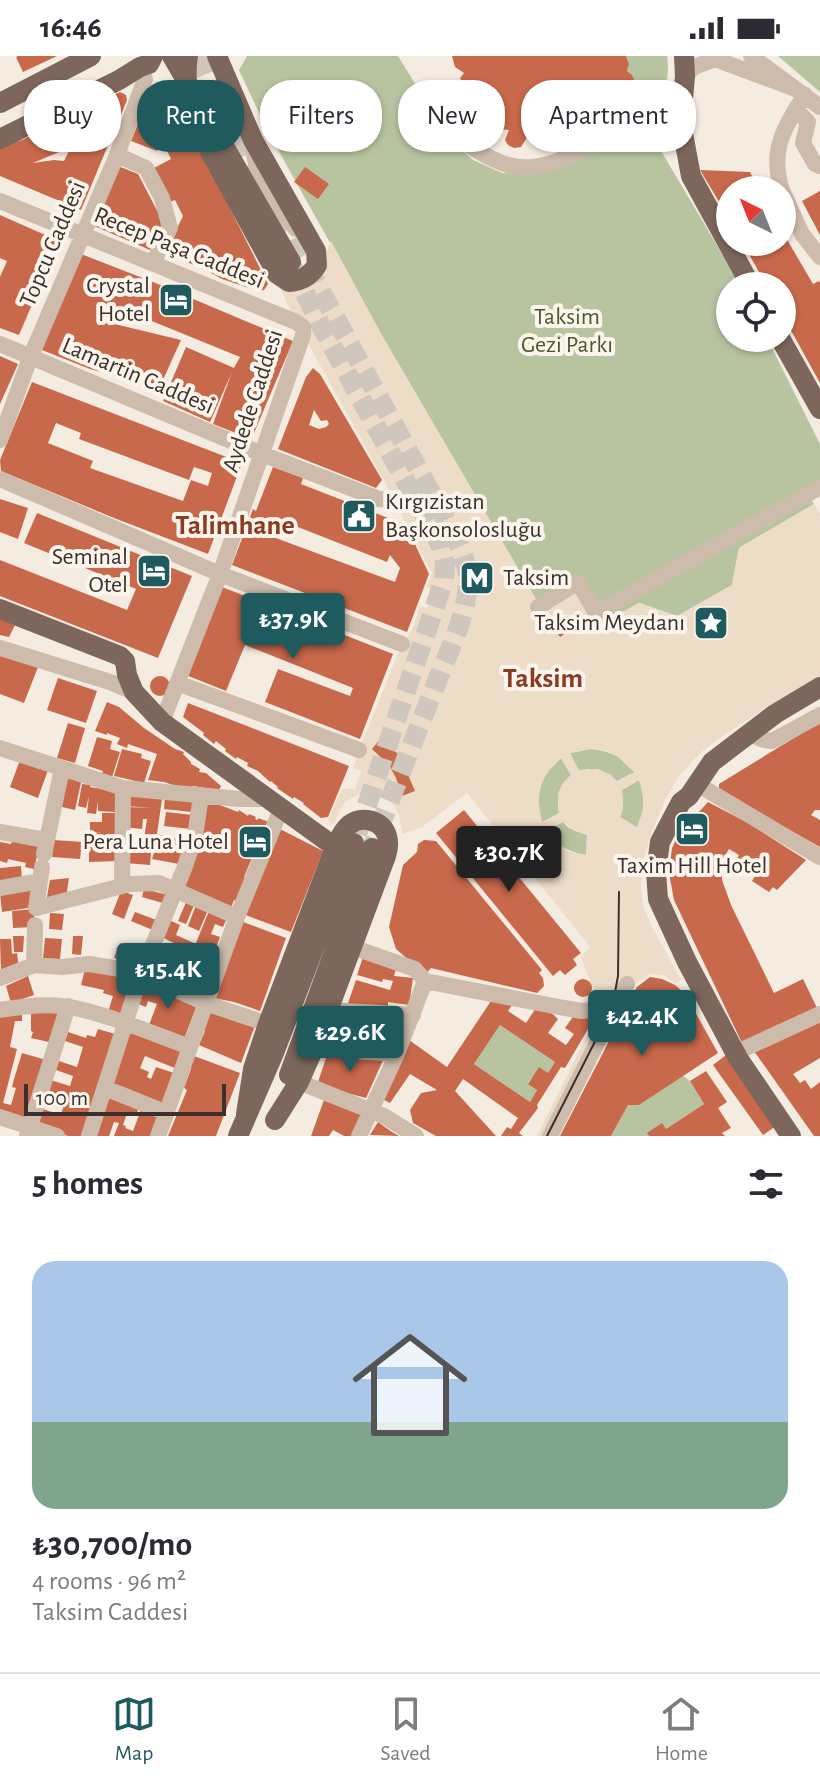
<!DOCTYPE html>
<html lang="en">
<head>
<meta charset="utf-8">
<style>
  :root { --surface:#fff; --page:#f2f2f3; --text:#2b2b33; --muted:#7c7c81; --line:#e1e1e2; --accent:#1f5a5e }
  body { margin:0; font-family:"Alegreya Sans",sans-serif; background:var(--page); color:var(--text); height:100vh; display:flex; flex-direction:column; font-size:30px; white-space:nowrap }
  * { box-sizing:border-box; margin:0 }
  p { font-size:26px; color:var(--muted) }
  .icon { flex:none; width:44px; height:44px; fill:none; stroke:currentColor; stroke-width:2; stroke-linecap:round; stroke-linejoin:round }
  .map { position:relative; height:1080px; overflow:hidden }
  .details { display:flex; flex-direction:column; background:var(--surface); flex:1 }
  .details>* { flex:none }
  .guide { position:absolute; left:24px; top:24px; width:772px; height:72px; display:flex; gap:16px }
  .needle { width:52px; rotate:317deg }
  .controls { position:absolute; left:716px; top:120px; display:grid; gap:16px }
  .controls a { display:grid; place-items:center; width:80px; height:80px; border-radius:50%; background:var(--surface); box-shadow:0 2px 6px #0004; font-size:40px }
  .scale { position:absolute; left:24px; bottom:20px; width:202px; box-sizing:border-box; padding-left:8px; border:4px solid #3b302b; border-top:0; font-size:22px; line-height:28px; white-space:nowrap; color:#3b302b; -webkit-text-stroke:6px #fbf5ee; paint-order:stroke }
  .price { position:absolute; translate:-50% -68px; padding:0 18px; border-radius:8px; background:var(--accent); color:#fff; font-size:26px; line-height:52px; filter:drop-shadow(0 2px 4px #0008) }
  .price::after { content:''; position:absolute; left:50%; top:48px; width:24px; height:18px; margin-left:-12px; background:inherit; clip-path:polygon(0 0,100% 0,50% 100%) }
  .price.active { background:#222; color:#fff }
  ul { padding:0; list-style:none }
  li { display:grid; align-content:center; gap:16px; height:424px; padding:0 32px }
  li span { display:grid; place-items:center; height:248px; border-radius:24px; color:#555 }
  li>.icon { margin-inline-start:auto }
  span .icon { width:144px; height:144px; fill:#fffc; stroke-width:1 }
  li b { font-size:34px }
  h2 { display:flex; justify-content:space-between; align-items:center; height:96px; padding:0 32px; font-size:34px }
  .pill { padding:0 28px; border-radius:32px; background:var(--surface); box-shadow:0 2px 6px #0004; font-size:28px; line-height:72px }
  .pill.active { background:var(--accent); color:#fff }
  .status { display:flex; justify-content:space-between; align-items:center; height:56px; padding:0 40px; background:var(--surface); direction:ltr }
  .status svg { height:22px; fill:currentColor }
  .tab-bar { display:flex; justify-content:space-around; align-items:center; height:112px; border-top:2px solid var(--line); background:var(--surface); font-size:22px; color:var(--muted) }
  .tab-bar a { display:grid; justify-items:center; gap:4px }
  .tab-bar .active { color:var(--accent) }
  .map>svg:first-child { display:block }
</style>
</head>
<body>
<div class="status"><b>16:46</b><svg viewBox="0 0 49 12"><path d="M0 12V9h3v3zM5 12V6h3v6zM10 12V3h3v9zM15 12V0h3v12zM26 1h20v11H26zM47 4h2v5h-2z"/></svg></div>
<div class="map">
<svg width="820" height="1080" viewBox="0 0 820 1080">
  <rect width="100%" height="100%" fill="#f4ebe1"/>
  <!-- green -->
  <path fill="#b8c4a0" d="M247 0H398L448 81 473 104 502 117 528 118 585 101 648 73 741 230H730V282H767L820 388V425L805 434 814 448 739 492 732 529 677 560 639 547 597 570 537 545 384 283 268 76 239 14Z
    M626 0H667C670 21 666 41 648 53L632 19 627 15 629 8Z
    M778 0H820V36Z
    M591 693C610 695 623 701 635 716L617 725 589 713 579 715 570 697Z
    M561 702 571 719C561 727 556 745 559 757L542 767C534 741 540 719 561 702Z
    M639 724C645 740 645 756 637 772L620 761 623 752 622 734Z
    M563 766 569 772 587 779 586 799C569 796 556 789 546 775Z
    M500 969 555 1006 548 1017 539 1012 528 1027 537 1034 530 1046 474 1008Z
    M682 1019 690 1025 704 1048 666 1073 648 1077 649 1080H611L628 1049H639Z"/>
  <!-- plaza -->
  <path fill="#ecdcc8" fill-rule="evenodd" d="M331 185 384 283 537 545 570 525 597 570 639 547 678 560 732 529 739 492 814 448 820 458V622L770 649 727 677 701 696 679 720 666 742 653 773 644 802 641 830 643 850 652 871 681 924 676 927 663 919 649 918 634 929 557 1080H537L600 953 581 901 590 891 467 737 422 771 402 778 399 759 391 745 370 737 355 740 344 747 333 769 328 764 342 733H355L361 715 353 712 359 694 402 588 412 574 420 550 427 552 433 534 427 531 432 517 374 406 296 266 280 232 320 209ZM591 693 605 695 617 700 634 716 617 725 611 719 598 713 578 714 570 697ZM561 702 571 719 562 728 558 738 559 757 542 766 538 743 540 730 546 718ZM639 724 644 742 643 754 637 771 620 761 623 752 622 734ZM563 766 575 775 587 779 586 799 568 795 558 788 549 779 546 774Z"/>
  <!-- building -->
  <path fill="#c8694b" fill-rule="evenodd" d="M18 0H57L23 16 16 1Z
    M452 0H626L629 8 627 15 632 19 648 53 602 56 592 69H555L557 75 556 84 551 89 544 90 538 88 536 84V80H528L521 91 514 92 508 89 505 84 509 74 487 72 489 67 475 65 468 58 466 49 469 38 460 22 464 17 455 11Z
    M168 29 268 228 264 234 258 235 222 223 204 213 165 197 183 160 175 144 170 146 154 112 171 103 162 85 157 95 131 85 145 50 157 37Z
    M120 36 126 39 127 44 81 154 0 120V91L22 84ZM71 91 64 105 54 104 33 107Z
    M118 110 138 118 163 166 150 194 92 169Z
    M305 111 329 128 318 143 294 126Z
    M700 114 750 116 759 134H730V164Z
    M820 135V179L802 145Z
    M0 159 59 185 19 279 0 272V221L7 205 0 202Z
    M782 175 813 228 819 225 820 227V327L782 258V230H767L742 186H782Z
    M81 198 153 226 293 285 254 377 246 381 213 368 232 316 210 366 163 345 186 291 234 312 240 301 110 248 102 265 181 284 158 335 123 322 90 313 42 294Z
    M0 300 18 308 0 348Z
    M313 312 320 318 382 424 376 432 278 393 306 321ZM314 354 321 365 327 364 329 368 326 371 319 373 309 369Z
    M32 326 242 407 208 498 114 462 1 415 0 404ZM56 367 81 377 79 383 189 424 194 411 212 417 208 430 191 424 183 445 90 412 93 405 48 387Z
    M273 411 303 422 301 428 406 469 429 518 407 576 232 509 253 453 256 455ZM280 464 387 506 390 499 400 512 395 526 273 481Z
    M0 443 28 452 18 483 0 476Z
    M37 457 192 520 158 602 0 540V504L127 554 136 533 24 487Z
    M222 531 393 598 360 683 265 646 278 613 350 640 353 632 245 589 226 635 186 619Z
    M558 559 568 576 560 581 549 564Z
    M0 562 15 569 9 581 0 579Z
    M0 597 38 611 24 647 0 638Z
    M150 630a10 10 0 1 1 20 0a10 10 0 1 1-20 0Z
    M58 622 97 635 86 667 47 654Z
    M107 646 119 651 144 672 175 693 184 696 183 698 191 706V708L200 713 199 716 206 717 221 730 219 734 193 730 192 732H182L164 726 148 724 157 698 128 688 127 692 117 688 120 682 107 677V679L95 675Z
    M188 647 349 710 328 761 321 762 303 748 304 747 294 741 293 743 277 732 278 731 271 725 270 726 258 715 247 710 248 707 237 701 236 703 225 695 226 693 216 685 214 688 203 679 204 677 183 661Z
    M820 666V754H815L811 759 820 764V791L719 735V728Z
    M68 667 85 672 75 707 57 702Z
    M97 681 112 685 110 693 120 696 112 721 102 718 103 715 88 710Z
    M381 682 400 700 415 735 402 740 396 722 389 709 372 693Z
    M122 693 142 698 141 702 151 705 144 727 114 720Z
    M20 704 48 714 38 742 10 731Z
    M64 718 82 722 75 754 58 750Z
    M82 728 91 729 90 731 119 736 116 756 98 755V745L96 758 87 757 89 740 86 752 78 750Z
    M127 739 162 743 157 778 184 784 179 808 152 803 157 787V784H152L150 809 125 807 127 788 143 790 147 763H143L142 773 123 771 128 751 153 752 126 750Z
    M165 740 194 743 192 756 164 753Z
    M207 744 238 756 239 754 248 760 249 758 256 761 255 763 258 764V762L269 766 265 775H263L244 821 246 822 236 845 234 844 230 854 182 833 204 773 202 772Z
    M708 746 748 767 806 804 777 834 773 831 769 836 752 825 760 812 754 809 750 815 735 806 739 799 729 793 722 805V824L731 849 774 937 803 923 817 952 743 989 674 844 669 817 672 792 679 778Z
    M464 754 581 897 573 903 577 909 565 919 560 914 553 920 436 777Z
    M166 756 193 759 191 773 164 770Z
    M102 757H116L118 805 89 806V790H111L92 788V777L101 776H90V766H102Z
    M278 772 323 795 291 876 243 858Z
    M54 784 82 786 80 803 52 801Z
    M424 784 436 785 542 914 539 917 543 922 544 930 537 937 431 912 425 918 396 893 389 871 403 809 417 796 418 788Z
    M12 785 39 791 34 813 25 811 26 807 8 803 7 807 0 805V786L11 788Z
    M21 810 22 825 0 830V812Z
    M69 822 66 842 46 846 50 824Z
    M36 831 34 851 2 856 0 837Z
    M144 833 168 839 166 848 142 841Z
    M121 835 133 839 124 863 112 858Z
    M187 844 195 847 186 868 178 865Z
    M196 849 208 854 199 875 188 870Z
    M35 853 33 871 13 872 12 855Z
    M209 855 227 862 223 871 215 868 211 878 220 881 215 895 196 887Z
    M135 856 159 865 155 875 131 865Z
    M50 857 64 858 62 874 49 873Z
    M169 864 180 869 176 879 216 897 200 935 186 930 195 910 188 907 193 897 162 881Z
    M243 866 286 882 260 955 234 946 214 942Z
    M13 880H24L23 896H14Z
    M73 880H83L81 899 72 898Z
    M45 882 62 883 60 903H43Z
    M0 883H11L12 898 17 897 19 912 1 915Z
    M120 887 143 895 138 910 114 902Z
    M157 887 189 900 179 924 147 910Z
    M364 898 397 909 394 920 413 922 409 949 388 946V951L347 950 356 924 390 934 393 925 383 923 382 926 357 919Z
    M85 913 134 924 123 961 108 956 113 940 103 937 104 934 81 929Z
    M28 920 34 939 11 947 6 930Z
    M650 921 662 923 675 929 685 938 718 997 639 1049H628L611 1080H560L637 931Z
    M574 932a9 9 0 1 1 18 0a9 9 0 1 1-18 0Z
    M145 927 197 949 184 983 149 969 157 948 148 945 146 951 138 948Z
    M493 942 514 946 508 955 526 967 536 952H546L558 963 548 977 566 989 574 978 565 972 575 958 586 959 591 968 565 1012 561 1011 537 1049 538 1052 519 1077 523 1080H501L507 1071 511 1073 518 1062 463 1023 455 1035 496 1080H436L413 1067 410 1054 421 1037 437 1034 410 1018 390 1047 380 1042 409 984 447 1011ZM500 969 555 1006 548 1017 539 1011 528 1028 537 1034 530 1046 474 1008Z
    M31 953 63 954 53 987 31 982 33 976 31 975Z
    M209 953 256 967 241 1007 199 989 205 975 201 973Z
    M22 956V965H15L10 991 17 993 3 1047 11 1049 16 1032 12 1031 14 1023 22 997 46 1004 26 1065 0 1054V958Z
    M342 961H400V975L395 990 358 986 357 990 331 989Z
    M820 964V1002L793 1018 800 1027 805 1024 811 1033 820 1026V1080H814L754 995Z
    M98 973 115 978 82 1080H68L32 1068 37 1051 61 1059 65 1044 43 1037 47 1023 70 1030 73 1020 56 1014 59 1005 77 1011 83 991 65 985 68 976 86 982 87 979 95 981Z
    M129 973 184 995 177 1013 145 1000 140 1012 149 1016 147 1021 151 1023 156 1011 174 1017 162 1052 109 1032Z
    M327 999 384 1002 366 1042 317 1029Z
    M726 999 776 1070 763 1079 713 1009Z
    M194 1000 240 1017 216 1080H168L187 1034 184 1032 191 1013 189 1012Z
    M706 1015 727 1046 718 1052 731 1072 722 1077 725 1080H649L647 1077 662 1067 666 1073 704 1048 690 1025Z
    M107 1039 139 1051 136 1060 127 1057 123 1069 126 1070 125 1072 133 1075 142 1051 162 1058 152 1080H114L119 1067 114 1066 109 1080H93Z
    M324 1044 362 1057 352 1080H344L333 1074 329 1080H311Z
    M378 1066 392 1076 399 1080 370 1079Z"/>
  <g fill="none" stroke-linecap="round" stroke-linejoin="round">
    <!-- major-tunnel -->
    <path stroke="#cfc6bd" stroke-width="20" stroke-dasharray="20 10" stroke-linecap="butt" d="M198 0 207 21 258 118
      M278 157 454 479C461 493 468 509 468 526 467 558 451 590 439 620 417 677 393 734 372 792
      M292 210 319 266 441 490 445 508 444 524 357 778"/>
    <!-- minor -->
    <path stroke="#cdbbac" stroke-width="16" d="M751 0 820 51
      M685 20 694 11 715 3 796 33
      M796 54 808 66 803 87 815 108 820 110
      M445 71C464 86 484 102 508 109 551 121 593 83 631 73 647 68 664 68 681 67
      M253 89C254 120 276 151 296 173
      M117 99 146 112 162 142 170 172 153 207
      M782 134C769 95 784 71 805 39
      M782 134 802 178 820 201
      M0 145 296 266 303 271V279L220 518 162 666
      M0 288 262 398 379 443 392 444
      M0 384 30 302 117 99 145 23 140 11
      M0 423 220 518 402 588
      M538 551 578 526 596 557 820 431
      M0 592 110 626 134 636
      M177 627 359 694
      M749 678 764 684 772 685 820 659
      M0 692 123 732 240 743H267
      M697 728 820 801
      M0 776 46 784
      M44 798 62 713
      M42 811 36 852 130 828 159 827 237 861
      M122 830 123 732
      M0 832 40 825
      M352 891 415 913 425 925 397 998 359 1080
      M34 909 35 869
      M0 922 34 909 62 911 89 908 114 912 141 918 205 947 268 968
      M425 925 559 951 582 955 600 953
      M0 954C22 950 48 947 70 951 108 958 153 978 190 991
      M329 954 413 959
      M314 992 397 998
      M735 997 820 958
      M299 1026 384 1060 416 1080
      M105 1032 167 1057
      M0 1061 57 1080
      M27 1080 68 950
      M89 1080 141 918 184 813 195 780 201 740
      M158 1080 237 861 281 753
      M550 1080 627 928"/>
    <!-- major -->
    <path stroke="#7d675c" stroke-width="20" d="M172 0 291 206
      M188 0C184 23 189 46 195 68L277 218 289 226C301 225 311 219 317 209L316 195 253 84 217 0
      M684 0 685 20 681 67 691 120 751 230
      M0 47 91 0
      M0 83 119 24 140 11 149 8 153 0
      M780 282 820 353
      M0 553 120 600 125 605 127 619 134 636 162 666 335 791
      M289 1019 372 792
      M246 1058 253 1013 268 968 335 791C339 783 342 775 349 769 362 759 382 764 387 780 389 787 388 794 386 800L314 992 299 1026 275 1064
      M238 1080 274 997 354 787
      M791 1080 738 1002 687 906 658 843 656 816 660 786 681 746 689 740 712 706 775 658 820 631"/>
    <!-- tram -->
    <path stroke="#3b302b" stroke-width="2" d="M547 1080 612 952 618 920 619 836"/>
  </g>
  <!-- icons -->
  <defs>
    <g id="hotel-square" transform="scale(1.8)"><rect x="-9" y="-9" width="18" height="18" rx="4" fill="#1f5a5e" stroke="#fbf5ee"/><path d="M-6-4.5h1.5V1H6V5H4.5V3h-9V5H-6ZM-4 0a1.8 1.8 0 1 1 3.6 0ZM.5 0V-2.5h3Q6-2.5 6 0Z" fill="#fff"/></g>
    <g id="civic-square" transform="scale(1.8)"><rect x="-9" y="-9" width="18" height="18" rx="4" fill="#1f5a5e" stroke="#fbf5ee"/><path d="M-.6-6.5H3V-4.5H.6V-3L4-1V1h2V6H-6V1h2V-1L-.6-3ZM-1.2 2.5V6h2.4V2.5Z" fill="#fff"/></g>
    <g id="metro-square" transform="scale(1.8)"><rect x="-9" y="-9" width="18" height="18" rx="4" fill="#1f5a5e" stroke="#fbf5ee"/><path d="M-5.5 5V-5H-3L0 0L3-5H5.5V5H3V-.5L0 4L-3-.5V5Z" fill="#fff"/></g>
    <g id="sight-square" transform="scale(1.8)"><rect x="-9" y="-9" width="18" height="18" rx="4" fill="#1f5a5e" stroke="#fbf5ee"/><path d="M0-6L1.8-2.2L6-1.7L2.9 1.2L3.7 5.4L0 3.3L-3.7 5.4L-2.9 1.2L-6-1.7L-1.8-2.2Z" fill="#fff"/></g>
  </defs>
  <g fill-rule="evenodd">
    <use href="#hotel-square" x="176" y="244"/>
    <use href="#civic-square" x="359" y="460"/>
    <use href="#hotel-square" x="154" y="515"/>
    <use href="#metro-square" x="477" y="522"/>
    <use href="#sight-square" x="711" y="567"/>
    <use href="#hotel-square" x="692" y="773"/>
    <use href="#hotel-square" x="255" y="786"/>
  </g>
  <g text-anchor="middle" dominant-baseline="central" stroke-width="8" stroke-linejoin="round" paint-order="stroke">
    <!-- street labels -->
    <g font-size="24" fill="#3b302b" stroke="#fbf5ee">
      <text transform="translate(53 188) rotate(-67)">Topcu Caddesi</text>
      <text transform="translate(179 192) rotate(22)">Recep Paşa Caddesi</text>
      <text transform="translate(138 320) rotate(23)">Lamartin Caddesi</text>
      <text transform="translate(253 345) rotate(-72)">Aydede Caddesi</text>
    </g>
    <!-- poi labels -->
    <g font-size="24" fill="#3b302b" stroke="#fbf5ee" text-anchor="end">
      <text x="150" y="230">Crystal<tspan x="150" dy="28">Hotel</tspan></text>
      <text x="385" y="446" text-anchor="start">Kırgızistan<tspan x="385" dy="28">Başkonsolosluğu</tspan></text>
      <text x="128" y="501">Seminal<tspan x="128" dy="28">Otel</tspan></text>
      <text x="503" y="522" text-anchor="start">Taksim</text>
      <text x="685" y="567">Taksim Meydanı</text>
      <text x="229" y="786">Pera Luna Hotel</text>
      <text x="692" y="810" text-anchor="middle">Taxim Hill Hotel</text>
    </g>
    <!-- park labels -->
    <g font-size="24" fill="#4a5a2e" stroke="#fbf5ee">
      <text x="567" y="261">Taksim<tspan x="567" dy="28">Gezi Parkı</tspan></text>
    </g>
    <!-- quarter labels -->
    <g font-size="28" font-weight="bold" fill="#8c3b22" stroke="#fbf5ee">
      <text x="235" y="470">Talimhane</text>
      <text x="543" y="623">Taksim</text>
    </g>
  </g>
</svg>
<div class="controls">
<a><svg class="needle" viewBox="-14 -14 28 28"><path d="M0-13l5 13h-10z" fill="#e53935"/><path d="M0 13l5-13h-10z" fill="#7c7c81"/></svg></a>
<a><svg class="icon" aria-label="locate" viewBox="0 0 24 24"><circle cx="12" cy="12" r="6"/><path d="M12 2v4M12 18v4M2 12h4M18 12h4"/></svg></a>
</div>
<div class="scale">100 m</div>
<b class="price" style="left:293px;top:605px">₺37.9K</b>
<b class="price active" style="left:509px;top:838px">₺30.7K</b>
<b class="price" style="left:168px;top:955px">₺15.4K</b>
<b class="price" style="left:642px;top:1002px">₺42.4K</b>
<b class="price" style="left:350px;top:1018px">₺29.6K</b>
<div class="guide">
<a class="pill">Buy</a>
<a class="pill active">Rent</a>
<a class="pill">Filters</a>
<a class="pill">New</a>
<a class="pill">Apartment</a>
</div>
</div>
<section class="details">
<h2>5 homes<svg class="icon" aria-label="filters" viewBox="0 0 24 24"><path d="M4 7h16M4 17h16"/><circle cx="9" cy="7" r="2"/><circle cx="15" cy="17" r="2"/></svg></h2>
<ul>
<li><span style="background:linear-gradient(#a9c7e8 65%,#7fa58c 0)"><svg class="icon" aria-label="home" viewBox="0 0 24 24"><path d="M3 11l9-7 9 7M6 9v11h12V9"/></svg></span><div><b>₺30,700/mo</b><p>4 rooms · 96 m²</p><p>Taksim Caddesi</p></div></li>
</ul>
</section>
<nav class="tab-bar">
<a class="active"><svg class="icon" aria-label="map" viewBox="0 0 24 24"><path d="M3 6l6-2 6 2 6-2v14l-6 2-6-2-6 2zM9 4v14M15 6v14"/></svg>Map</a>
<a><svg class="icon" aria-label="saved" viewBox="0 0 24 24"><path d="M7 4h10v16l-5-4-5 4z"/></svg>Saved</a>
<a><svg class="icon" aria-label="home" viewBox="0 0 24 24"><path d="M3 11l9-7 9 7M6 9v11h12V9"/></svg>Home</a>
</nav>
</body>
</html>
